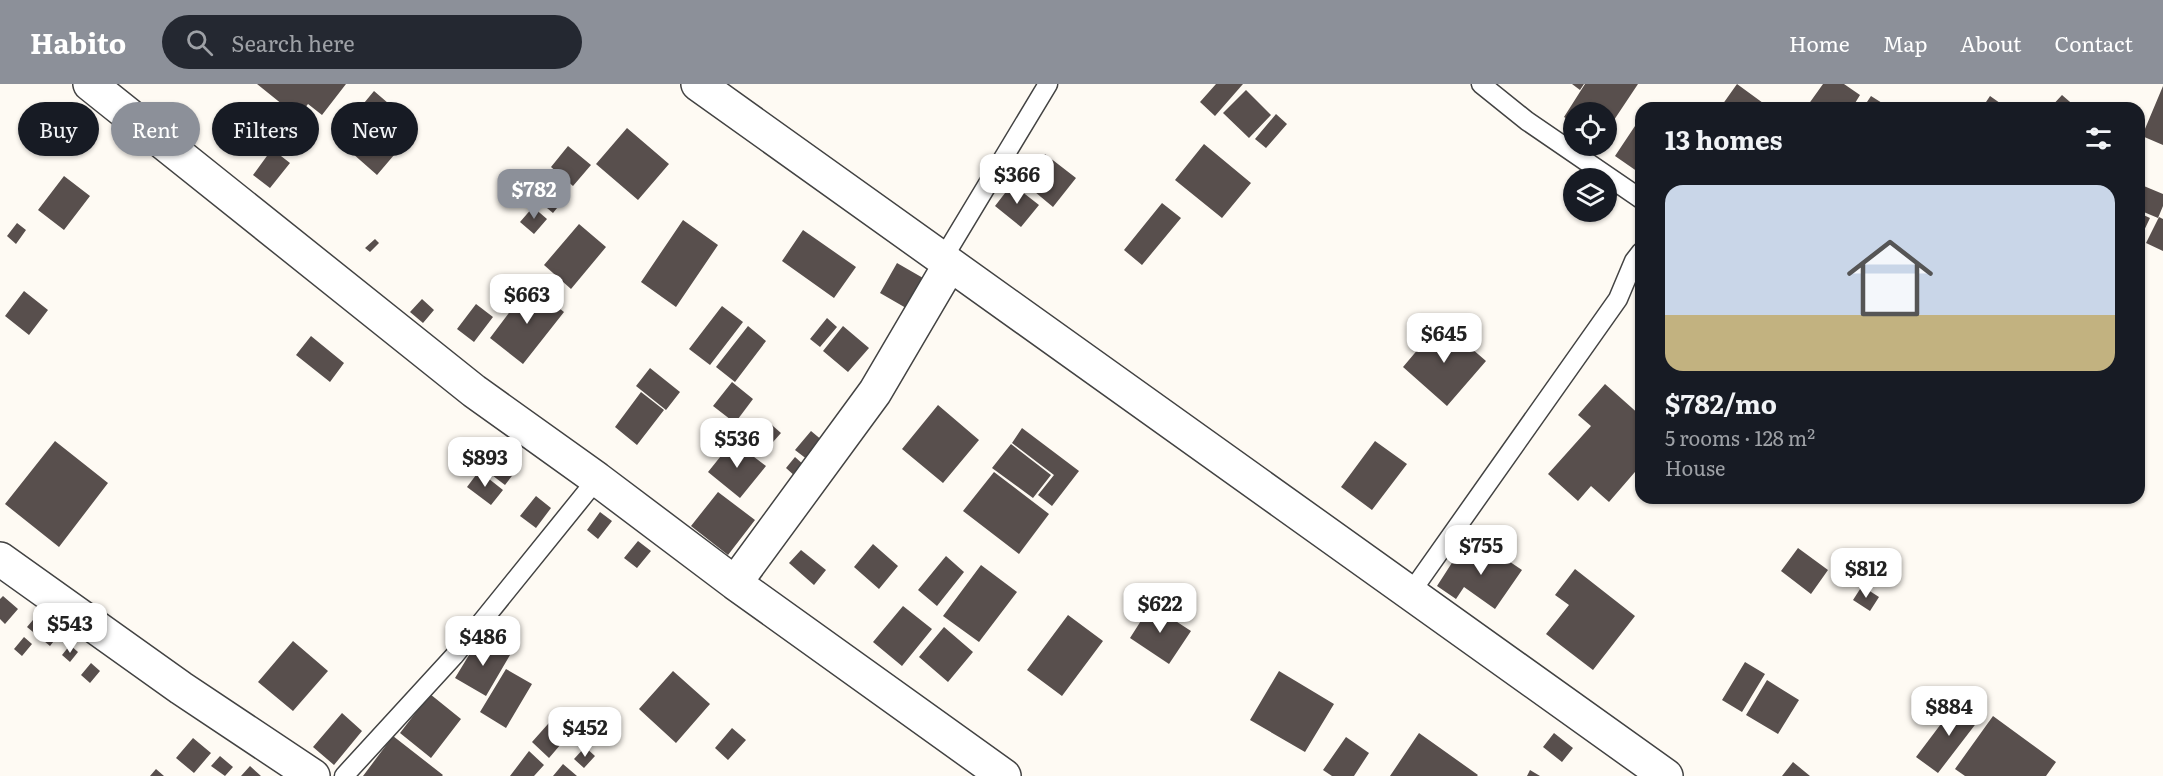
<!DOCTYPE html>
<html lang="en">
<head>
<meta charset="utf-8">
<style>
  :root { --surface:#171b24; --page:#242831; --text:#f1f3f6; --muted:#9ea1a6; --accent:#8c9099 }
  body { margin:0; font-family:Literata,serif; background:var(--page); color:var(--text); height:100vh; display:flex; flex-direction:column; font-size:22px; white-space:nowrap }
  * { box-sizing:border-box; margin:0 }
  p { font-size:20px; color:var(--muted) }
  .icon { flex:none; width:33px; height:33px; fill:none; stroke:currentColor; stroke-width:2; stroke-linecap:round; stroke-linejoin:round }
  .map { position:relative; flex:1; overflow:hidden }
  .sheet { position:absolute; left:1635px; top:18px; width:510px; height:402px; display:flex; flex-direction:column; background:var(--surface); border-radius:18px; box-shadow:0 2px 4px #0004 }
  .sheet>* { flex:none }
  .top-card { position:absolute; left:18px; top:18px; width:570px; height:54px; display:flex; gap:12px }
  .fabs { position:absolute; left:1563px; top:18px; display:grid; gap:12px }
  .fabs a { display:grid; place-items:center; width:54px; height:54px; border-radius:50%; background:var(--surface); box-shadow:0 2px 4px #0004; font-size:30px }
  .price { position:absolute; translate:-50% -51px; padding:0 14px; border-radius:12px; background:#fff; color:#222; font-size:20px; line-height:39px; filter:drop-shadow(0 2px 3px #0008) }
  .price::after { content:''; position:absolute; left:50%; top:36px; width:18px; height:14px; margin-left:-9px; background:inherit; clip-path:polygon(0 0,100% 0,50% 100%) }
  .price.current { background:var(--accent); color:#fff }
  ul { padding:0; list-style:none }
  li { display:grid; align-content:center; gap:12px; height:318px; padding:0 30px }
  li span { display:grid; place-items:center; height:186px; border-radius:18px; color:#555 }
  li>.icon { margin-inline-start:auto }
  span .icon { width:108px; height:108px; fill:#fffc; stroke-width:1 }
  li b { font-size:26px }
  h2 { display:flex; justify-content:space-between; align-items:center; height:72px; padding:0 30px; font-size:26px }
  .tag { padding:0 21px; border-radius:27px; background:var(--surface); box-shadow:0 2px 4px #0004; font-size:21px; line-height:54px }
  .tag.current { background:var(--accent); color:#fff }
  header { display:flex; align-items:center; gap:36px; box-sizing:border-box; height:84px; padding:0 30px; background:var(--accent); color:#fff }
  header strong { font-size:28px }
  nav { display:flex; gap:33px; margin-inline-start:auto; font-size:21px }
  .search { width:420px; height:54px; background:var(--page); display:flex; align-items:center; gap:15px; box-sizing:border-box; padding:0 21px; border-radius:33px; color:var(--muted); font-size:22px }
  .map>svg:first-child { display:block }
</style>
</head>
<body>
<header>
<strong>Habito</strong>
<div class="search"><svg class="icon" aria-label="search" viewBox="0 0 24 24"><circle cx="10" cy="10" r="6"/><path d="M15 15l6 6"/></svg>Search here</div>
<nav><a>Home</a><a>Map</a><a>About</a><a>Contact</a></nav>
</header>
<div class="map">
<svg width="2163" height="692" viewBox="0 0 2163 692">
  <rect width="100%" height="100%" fill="#fefaf3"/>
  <!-- building -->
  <path fill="#584f4d" d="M257 0H346L322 31 308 20 298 33Z
    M1216 0H1243L1215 32 1200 18Z
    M1572 0H1584L1580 6Z
    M1585 0H1638L1606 48V28H1574V39L1564 33Z
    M1737 0 1763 19 1759 24H1720Z
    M1823 0H1844L1860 11 1852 24H1812L1808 21Z
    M2163 2V61L2142 52Z
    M1246 6 1271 31 1249 54 1223 29Z
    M374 7 417 44 377 91 335 54Z
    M2062 11 2077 24H2050Z
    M1871 12 1890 24H1863Z
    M1990 12 2007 24H1982Z
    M1651 18 1659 24H1647Z
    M1276 30 1287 40 1266 64 1255 55Z
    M1641 33V90L1615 72Z
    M627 44 669 80 638 116 596 80Z
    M1204 60 1251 99 1222 134 1175 96Z
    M568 62 591 81 573 102 551 83Z
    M272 65 290 79 270 104 253 91Z
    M1045 70 1076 94 1053 123 1023 98Z
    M64 92 90 112 64 146 38 126Z
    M553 93 570 108 553 129 535 114Z
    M1012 100 1039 121 1021 143 995 122Z
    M2139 100 2163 110V122L2158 134 2139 126Z
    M1162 119 1181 134 1142 181 1124 166Z
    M533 123 547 135 534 150 520 138Z
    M2139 129 2150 134 2139 157Z
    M2159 133 2163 135V167L2146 159Z
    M683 136 718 161 676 223 641 198Z
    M17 139 26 146 16 160 7 152Z
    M579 140 606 163 571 205 544 181Z
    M803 146 856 183 834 214 782 177Z
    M375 155 379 159 370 168 365 164Z
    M897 179 923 194 906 224 880 209Z
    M1641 183V202L1631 194Z
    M530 201 564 228 523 280 490 254Z
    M24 207 48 226 29 251 5 232Z
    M422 215 434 226 423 239 410 228Z
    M476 220 493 233 474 258 457 245Z
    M722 222 743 238 710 281 689 265Z
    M827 234 837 243 820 263 810 255Z
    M1441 238 1486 277 1447 322 1403 283Z
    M748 242 766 257 735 298 716 283Z
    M843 242 869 264 848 288 823 267Z
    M311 252 344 279 330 298 296 271Z
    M650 284 680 308 666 326 636 302Z
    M732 298 753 315 735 339 713 322Z
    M1605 300 1641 332V381L1609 418 1591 402 1578 417 1548 390 1591 342 1578 331Z
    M641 308 664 326 637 361 615 343Z
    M938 321 979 356 943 399 902 365Z
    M765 335 781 349 773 358 757 345Z
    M1022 344 1079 387 1052 422 1038 411 1054 391 1012 359Z
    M811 347 823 357 808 376 795 366Z
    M55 357 108 399 59 463 5 420Z
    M733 357 766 382 740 414 708 388Z
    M1375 357 1407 380 1372 426 1341 403Z
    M1011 360 1051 391 1033 414 992 384Z
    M502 362 522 379 505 401 484 385Z
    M795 373 805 382 796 393 786 384Z
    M479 387 503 406 491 421 467 403Z
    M994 388 1049 430 1019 470 963 427Z
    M718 408 755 436 728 471 691 442Z
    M536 412 551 424 536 444 520 432Z
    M600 428 612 437 598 455 587 446Z
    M638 457 651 467 637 484 624 474Z
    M1479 457 1522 486 1495 525 1464 503 1456 515 1437 502 1457 471 1466 476Z
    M873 460 898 482 879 505 854 483Z
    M1798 464 1828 486 1811 510 1781 487Z
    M801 466 826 486 814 501 789 479Z
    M946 472 964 488 937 522 918 506Z
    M981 481 1017 508 979 558 943 532Z
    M1575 485 1635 532 1593 586 1546 550 1569 521 1555 511Z
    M1862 502 1879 513 1870 527 1853 516Z
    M3 512 18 525 5 540 0 535V515Z
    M1151 521 1191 547 1169 580 1130 554Z
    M903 522 932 545 902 582 873 558Z
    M44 523 59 536 50 547 57 553 50 562 27 543Z
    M1068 531 1103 557 1062 612 1027 586Z
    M944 543 973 568 948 598 919 573Z
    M24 553 32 560 22 572 14 565Z
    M480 553 510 571 486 612 455 594Z
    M293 557 328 587 293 627 258 598Z
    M70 561 78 568 70 578 62 571Z
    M1745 578 1765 590 1742 628 1722 616Z
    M91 579 100 587 90 599 81 591Z
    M506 585 532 600 506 644 480 628Z
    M673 587 710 620 676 659 639 625Z
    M1279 587 1334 620 1305 668 1250 636Z
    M1767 596 1799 616 1778 650 1746 631Z
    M430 610 461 635 431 674 400 649Z
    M1959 616 1981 633 1938 689 1916 673Z
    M342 629 362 647 334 681 313 663Z
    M556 631 573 646 549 674 532 658Z
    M1993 632 2056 678 2046 692H1965L1955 685Z
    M732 644 746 656 728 676 715 664Z
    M1419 649 1478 691 1477 692H1390Z
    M1554 649 1573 664 1562 678 1543 663Z
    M393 652 443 691 442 692H363Z
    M1346 653 1369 669 1354 692H1332L1323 686Z
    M193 654 211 669 194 689 176 674Z
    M585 663 595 672 584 684 574 675Z
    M529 667 544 681 534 692H510Z
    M220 672 233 683 225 692 211 682Z
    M1793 678 1810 692H1782Z
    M563 680 577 692H553Z
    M250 682 261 692H241Z
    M156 685 164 692H150Z
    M1530 686 1540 692H1527Z"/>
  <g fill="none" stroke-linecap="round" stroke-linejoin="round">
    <!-- service casing -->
    <g stroke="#434343" stroke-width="21">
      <path id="service" d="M1481 0 1527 37 1641 115
        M942 176 1048 0
        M1409 511 1618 215 1634 177 1641 168
        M344 692 454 572 597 395"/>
    </g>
    <!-- minor casing -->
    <g stroke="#434343" stroke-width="36">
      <path id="minor" d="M90 0 474 307 597 395 735 499 1004 692
        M698 0 1666 692
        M0 475 181 604 313 692
        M735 499 875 308 949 182"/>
    </g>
    <!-- service -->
    <use href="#service" stroke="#fff" stroke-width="18"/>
    <!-- minor -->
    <use href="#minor" stroke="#fff" stroke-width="33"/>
  </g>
</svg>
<div class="fabs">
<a><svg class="icon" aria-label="locate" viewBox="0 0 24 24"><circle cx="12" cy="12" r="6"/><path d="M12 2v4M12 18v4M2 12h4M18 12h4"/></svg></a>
<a><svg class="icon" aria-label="layers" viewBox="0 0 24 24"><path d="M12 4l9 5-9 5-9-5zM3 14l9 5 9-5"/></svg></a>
</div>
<b class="price" style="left:1017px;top:121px">$366</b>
<b class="price current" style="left:534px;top:136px">$782</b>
<b class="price" style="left:527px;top:241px">$663</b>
<b class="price" style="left:1444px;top:280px">$645</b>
<b class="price" style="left:737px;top:385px">$536</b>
<b class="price" style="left:485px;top:404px">$893</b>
<b class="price" style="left:1481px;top:492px">$755</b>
<b class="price" style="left:1866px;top:515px">$812</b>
<b class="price" style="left:1160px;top:550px">$622</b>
<b class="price" style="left:70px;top:570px">$543</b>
<b class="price" style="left:483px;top:583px">$486</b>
<b class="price" style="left:1949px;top:653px">$884</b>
<b class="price" style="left:585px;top:674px">$452</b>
<div class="top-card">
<a class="tag">Buy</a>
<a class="tag current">Rent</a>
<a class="tag">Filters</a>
<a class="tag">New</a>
</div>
<section class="sheet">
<h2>13 homes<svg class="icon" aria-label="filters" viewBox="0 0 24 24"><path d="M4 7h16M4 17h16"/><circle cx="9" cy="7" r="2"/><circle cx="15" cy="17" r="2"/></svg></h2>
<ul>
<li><span style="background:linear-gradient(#c9d6e8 70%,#c2b280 0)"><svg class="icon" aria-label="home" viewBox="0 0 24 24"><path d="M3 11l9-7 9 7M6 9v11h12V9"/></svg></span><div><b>$782/mo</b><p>5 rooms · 128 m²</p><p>House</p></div></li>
</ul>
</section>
</div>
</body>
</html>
